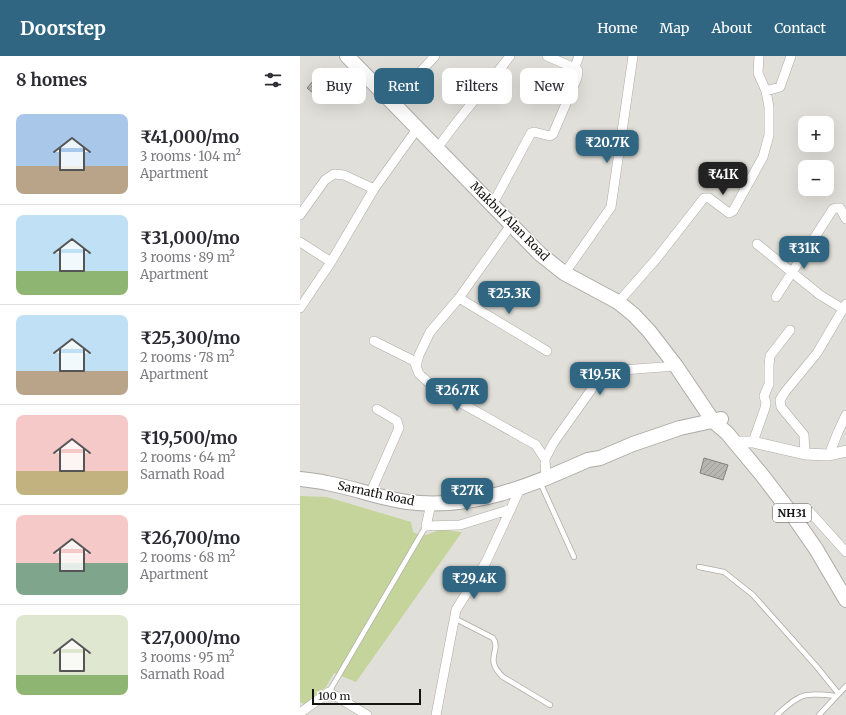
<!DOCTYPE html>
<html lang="en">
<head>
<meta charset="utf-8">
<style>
  :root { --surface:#fff; --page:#f2f2f3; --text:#2b2b33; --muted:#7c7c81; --line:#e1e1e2; --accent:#306681 }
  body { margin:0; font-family:Merriweather,serif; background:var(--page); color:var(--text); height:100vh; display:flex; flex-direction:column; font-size:15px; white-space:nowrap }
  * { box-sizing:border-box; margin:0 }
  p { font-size:13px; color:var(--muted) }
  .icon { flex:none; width:22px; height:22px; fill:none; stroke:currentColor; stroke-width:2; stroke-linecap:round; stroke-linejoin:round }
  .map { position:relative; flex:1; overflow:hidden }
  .sheet { display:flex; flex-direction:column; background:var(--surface); width:300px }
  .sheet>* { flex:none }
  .banner { position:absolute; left:12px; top:12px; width:380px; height:36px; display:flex; gap:8px }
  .controls { position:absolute; left:498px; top:60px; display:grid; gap:8px }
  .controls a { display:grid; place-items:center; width:36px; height:36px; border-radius:8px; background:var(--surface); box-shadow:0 4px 16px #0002; font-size:20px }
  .scale { position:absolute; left:12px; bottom:10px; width:109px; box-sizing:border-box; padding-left:4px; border:2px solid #161513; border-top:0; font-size:11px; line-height:14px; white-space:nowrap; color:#161513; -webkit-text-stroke:3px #fff; paint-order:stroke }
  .price { position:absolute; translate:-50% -34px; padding:0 9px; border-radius:8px; background:var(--accent); color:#fff; font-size:13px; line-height:26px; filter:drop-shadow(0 1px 2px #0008) }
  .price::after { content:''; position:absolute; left:50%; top:24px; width:12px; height:9px; margin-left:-6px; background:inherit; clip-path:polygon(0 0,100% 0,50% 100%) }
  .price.selected { background:#222; color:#fff }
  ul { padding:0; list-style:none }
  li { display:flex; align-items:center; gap:12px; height:100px; padding:0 16px }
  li+li { border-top:1px solid var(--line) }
  li span { display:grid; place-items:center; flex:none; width:112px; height:80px; border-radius:8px; color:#555 }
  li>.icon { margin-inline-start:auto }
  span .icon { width:48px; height:48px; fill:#fffc; stroke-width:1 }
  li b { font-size:17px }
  h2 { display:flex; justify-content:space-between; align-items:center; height:48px; padding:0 16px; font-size:17px }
  .tag { padding:0 14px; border-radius:8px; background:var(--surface); box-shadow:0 4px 16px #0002; font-size:14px; line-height:36px }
  .tag.selected { background:var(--accent); color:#fff }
  header { display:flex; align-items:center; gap:24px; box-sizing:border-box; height:56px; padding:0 20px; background:var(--accent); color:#fff }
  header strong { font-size:19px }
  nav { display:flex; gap:22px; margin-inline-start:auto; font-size:14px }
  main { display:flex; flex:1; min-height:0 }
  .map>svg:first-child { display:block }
</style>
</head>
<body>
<header>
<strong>Doorstep</strong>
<nav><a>Home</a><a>Map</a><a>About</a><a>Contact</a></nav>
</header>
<main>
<section class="sheet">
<h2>8 homes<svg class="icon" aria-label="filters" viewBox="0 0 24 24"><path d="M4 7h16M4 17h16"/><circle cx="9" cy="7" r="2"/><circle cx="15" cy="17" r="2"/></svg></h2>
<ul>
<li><span style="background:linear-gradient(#a9c7e8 65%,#b9a48a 0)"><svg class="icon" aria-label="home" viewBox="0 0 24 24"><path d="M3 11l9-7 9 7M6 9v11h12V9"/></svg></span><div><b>₹41,000/mo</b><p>3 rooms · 104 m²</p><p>Apartment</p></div></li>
<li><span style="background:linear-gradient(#bfe0f5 70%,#8fb573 0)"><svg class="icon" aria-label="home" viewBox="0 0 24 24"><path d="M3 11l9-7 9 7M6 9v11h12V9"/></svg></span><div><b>₹31,000/mo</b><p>3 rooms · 89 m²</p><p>Apartment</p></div></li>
<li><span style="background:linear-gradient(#bfe0f5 70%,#b9a48a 0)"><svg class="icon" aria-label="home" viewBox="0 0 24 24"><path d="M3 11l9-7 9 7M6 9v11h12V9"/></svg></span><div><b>₹25,300/mo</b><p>2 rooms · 78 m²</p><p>Apartment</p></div></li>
<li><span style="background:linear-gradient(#f6c9c9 70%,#c2b280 0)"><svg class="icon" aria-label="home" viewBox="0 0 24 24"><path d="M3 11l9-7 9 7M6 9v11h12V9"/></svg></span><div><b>₹19,500/mo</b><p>2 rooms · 64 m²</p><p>Sarnath Road</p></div></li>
<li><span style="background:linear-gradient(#f6c9c9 60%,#7fa58c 0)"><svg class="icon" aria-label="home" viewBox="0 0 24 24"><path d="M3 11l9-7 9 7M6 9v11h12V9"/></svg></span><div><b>₹26,700/mo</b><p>2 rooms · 68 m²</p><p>Apartment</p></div></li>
<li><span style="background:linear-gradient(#dfe7d0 75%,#8fb573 0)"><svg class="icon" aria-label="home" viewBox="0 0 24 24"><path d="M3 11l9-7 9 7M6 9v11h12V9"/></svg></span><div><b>₹27,000/mo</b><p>3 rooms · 95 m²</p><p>Sarnath Road</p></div></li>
</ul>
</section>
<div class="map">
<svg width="546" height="659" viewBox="0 0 546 659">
  <defs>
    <pattern id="building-hatch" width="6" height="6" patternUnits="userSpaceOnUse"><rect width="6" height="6" fill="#b7b6b0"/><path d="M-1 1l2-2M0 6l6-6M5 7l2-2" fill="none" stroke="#9d9c96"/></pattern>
  </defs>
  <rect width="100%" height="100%" fill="#e1dfd9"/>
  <!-- pitch -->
  <path fill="#c5d49a" d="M0 440 27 441 111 466 113 476C127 483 129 476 142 474 148 474 156 476 162 476L56 626 34 617 26 631 4 648 0 646Z"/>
  <!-- building -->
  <path fill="url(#building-hatch)" stroke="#83817c" d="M24 12 41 25 24 46 7 32Z
    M404 402 428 409 423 424 400 417Z"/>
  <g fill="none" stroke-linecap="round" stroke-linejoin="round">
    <!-- service casing -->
    <g stroke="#adaba6" stroke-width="6">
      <path id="service" d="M240 426 274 501
        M399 511 424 516 453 539 517 611 538 637
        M154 562 193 582C202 595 183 602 203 621L250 649
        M29 636 126 470
        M477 659C499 638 504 636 535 640
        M519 659 546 630"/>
    </g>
    <!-- minor casing -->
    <g stroke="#adaba6" stroke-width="10">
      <path id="minor" d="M275 11 279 0
        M466 35 480 31 491 0
        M98 40 135 0
        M142 86C163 56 188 29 210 0
        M196 142 231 77 234 76 250 80 253 78 277 22 278 15 277 13 247 0
        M0 159 25 124 34 118 44 119 74 133
        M0 186 31 206 0 252
        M457 188 520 239 543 253
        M31 206 74 133 117 73
        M269 211 311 151 333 0
        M476 241 533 153 536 152H540L546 163
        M159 242 247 295
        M322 242 357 202 404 142H409L429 157 433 155 463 101 469 79V51L466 35 458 17 459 0
        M74 285 114 305 119 318 136 333 236 389 245 403 246 422
        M116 310 119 299 130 276 159 242 211 169
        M453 386 465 352 466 347 464 340 469 328V309L470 300 490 274
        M505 398 504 379 481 351 480 344 485 336 517 297 546 248
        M529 399 538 376 546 359
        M245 403 254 386 296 327 323 314 376 310
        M70 438 99 372 97 365 77 353
        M131 448 126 470 160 469 211 453
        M491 457 504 454 510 456 546 496
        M0 657 29 636 67 659
        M136 659 156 554 186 506 220 433"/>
    </g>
    <!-- tertiary casing -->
    <g stroke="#adaba6" stroke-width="12">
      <path id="tertiary" d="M435 386H453L505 398 529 399 546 395"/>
    </g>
    <!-- trunk casing -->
    <g stroke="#adaba6" stroke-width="16">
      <path id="trunk" d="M47 0 240 198 264 217 318 246 334 259 349 275 376 310 413 365 427 377 462 419 491 457 516 493 546 544
        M0 423C9 424 18 425 27 427 54 432 80 442 107 446 174 454 229 430 288 404L300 402 333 388 380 372 421 363"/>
    </g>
    <!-- service -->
    <use href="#service" stroke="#fff" stroke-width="4.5"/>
    <!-- minor -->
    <use href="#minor" stroke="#fff" stroke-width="9"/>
    <!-- tertiary -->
    <use href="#tertiary" stroke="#fff" stroke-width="11"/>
    <!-- trunk -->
    <use href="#trunk" stroke="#fff" stroke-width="14"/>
  </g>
  <g text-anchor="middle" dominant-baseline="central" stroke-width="3" stroke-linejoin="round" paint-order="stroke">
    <!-- shield labels -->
    <rect fill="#fff" stroke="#5c5b5a" stroke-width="1" x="473" y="448" width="38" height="18" rx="3"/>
    <g font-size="11" font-weight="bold" fill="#161513">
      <text x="492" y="457">NH31</text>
    </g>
    <!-- street labels -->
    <g font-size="12" fill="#161513" stroke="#fff">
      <text transform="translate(210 165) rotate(45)">Makbul Alan Road</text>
      <text transform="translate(76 437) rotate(12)">Sarnath Road</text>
    </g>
  </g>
</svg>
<div class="controls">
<a>+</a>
<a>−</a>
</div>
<div class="scale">100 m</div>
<b class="price" style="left:307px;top:108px">₹20.7K</b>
<b class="price selected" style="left:423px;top:140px">₹41K</b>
<b class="price" style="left:504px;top:214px">₹31K</b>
<b class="price" style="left:209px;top:259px">₹25.3K</b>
<b class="price" style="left:300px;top:340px">₹19.5K</b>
<b class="price" style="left:157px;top:356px">₹26.7K</b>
<b class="price" style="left:167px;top:456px">₹27K</b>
<b class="price" style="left:174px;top:544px">₹29.4K</b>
<div class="banner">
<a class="tag">Buy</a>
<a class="tag selected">Rent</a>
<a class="tag">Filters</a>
<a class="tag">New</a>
</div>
</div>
</main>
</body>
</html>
